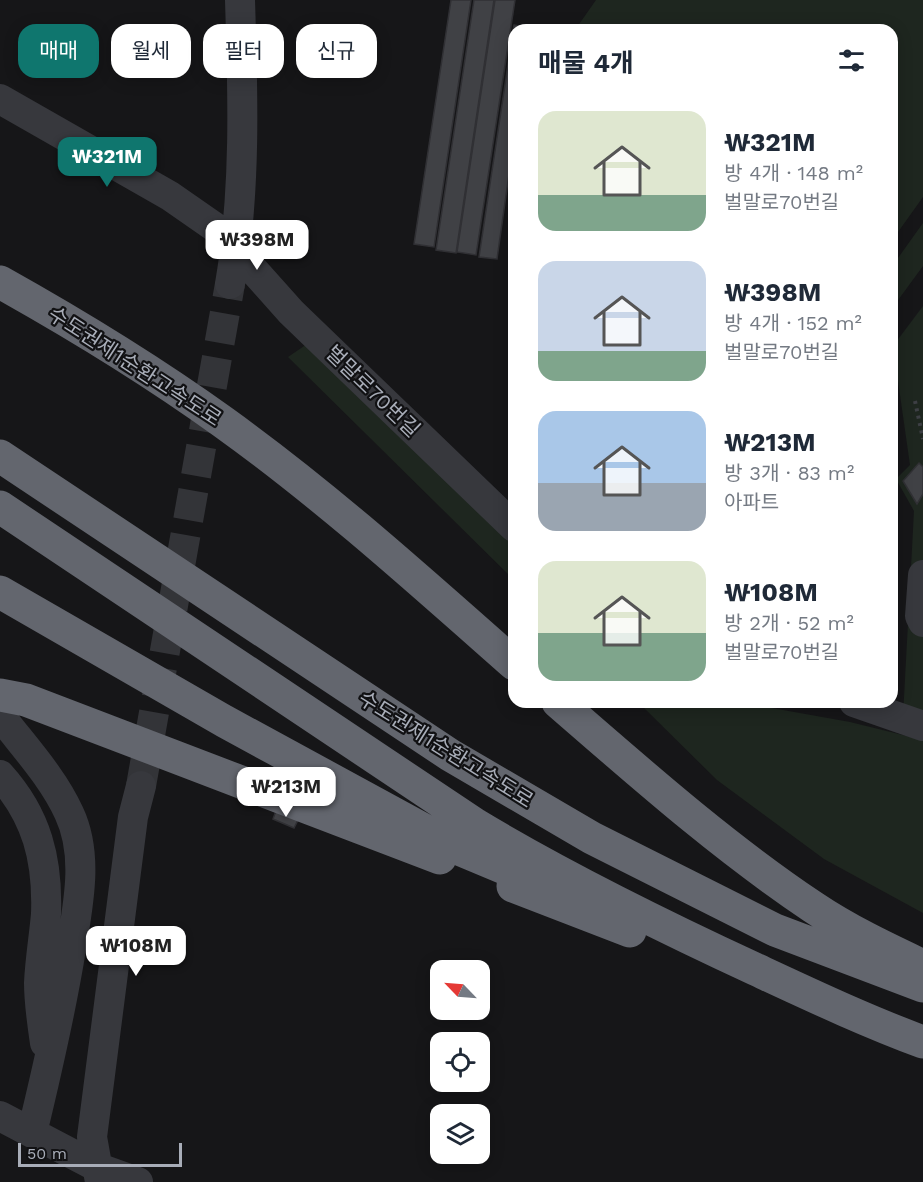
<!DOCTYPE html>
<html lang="ko">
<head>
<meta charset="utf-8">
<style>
  :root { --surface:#fff; --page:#f6f6f7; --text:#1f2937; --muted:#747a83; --accent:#0f766e }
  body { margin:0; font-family:"Work Sans","Noto Sans KR",sans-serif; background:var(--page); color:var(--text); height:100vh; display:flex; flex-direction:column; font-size:22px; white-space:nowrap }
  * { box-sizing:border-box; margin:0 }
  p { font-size:20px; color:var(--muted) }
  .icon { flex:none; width:33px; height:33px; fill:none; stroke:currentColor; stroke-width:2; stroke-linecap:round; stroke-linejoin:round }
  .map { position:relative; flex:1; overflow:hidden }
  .panel { position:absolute; left:508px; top:24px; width:390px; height:684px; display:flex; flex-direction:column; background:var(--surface); border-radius:18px; box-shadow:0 3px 15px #0003 }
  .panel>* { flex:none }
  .guide { position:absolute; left:18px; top:24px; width:400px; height:54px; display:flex; gap:12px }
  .needle { width:39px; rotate:295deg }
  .tools { position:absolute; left:430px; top:960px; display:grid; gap:12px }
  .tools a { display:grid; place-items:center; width:60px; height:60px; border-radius:12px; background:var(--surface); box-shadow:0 3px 15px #0003; font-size:30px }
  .scale { position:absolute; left:18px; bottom:15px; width:164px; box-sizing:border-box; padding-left:6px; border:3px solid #a8adb8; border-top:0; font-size:16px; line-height:21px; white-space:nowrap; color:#a8adb8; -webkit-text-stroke:4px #111113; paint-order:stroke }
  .price { position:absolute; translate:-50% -51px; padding:0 14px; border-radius:12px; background:#fff; color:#222; font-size:20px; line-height:39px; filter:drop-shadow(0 2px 3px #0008) }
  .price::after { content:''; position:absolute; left:50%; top:36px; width:18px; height:14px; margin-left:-9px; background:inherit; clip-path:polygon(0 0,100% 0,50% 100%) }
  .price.on { background:var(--accent); color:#fff }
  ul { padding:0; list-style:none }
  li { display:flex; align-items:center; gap:18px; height:150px; padding:0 30px }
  li span { display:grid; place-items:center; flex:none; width:168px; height:120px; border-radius:18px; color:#555 }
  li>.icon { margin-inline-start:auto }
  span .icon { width:72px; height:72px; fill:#fffc; stroke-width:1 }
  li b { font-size:26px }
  h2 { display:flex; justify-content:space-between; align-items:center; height:72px; padding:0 30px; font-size:26px }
  .pill { padding:0 21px; border-radius:18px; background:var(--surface); box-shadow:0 3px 15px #0003; font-size:21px; line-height:54px }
  .pill.on { background:var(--accent); color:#fff }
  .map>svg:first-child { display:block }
</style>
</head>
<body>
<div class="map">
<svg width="923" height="1182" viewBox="0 0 923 1182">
  <rect width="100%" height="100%" fill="#161618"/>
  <!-- green -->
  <path fill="#1e261f" d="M596 0H923V197L893 239 892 30H575Z
    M923 223V266L893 307V265Z
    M923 306V722L903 716 914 511 896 479 910 465 893 346Z
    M310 342 514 532V580L288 357Z
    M638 702H739L850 722 923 740V913L824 859 717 780Z"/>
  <!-- building -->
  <path fill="#404145" stroke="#303034" stroke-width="1.5" d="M451 0H471L434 247 414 244Z
    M474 0H494L456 253 436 250Z
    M495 0H515L476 255 457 252Z
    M514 25 531 28 514 30V139L497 259 479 257Z
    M919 463 923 467V494L917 504 903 481Z
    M277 808 299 818 294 828 273 819Z"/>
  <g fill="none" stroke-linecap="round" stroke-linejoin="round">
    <!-- minor-tunnel -->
    <path stroke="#333438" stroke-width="30" stroke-dasharray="30 15" stroke-linecap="butt" d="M141 786 230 284"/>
    <!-- path -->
    <path stroke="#3d3f44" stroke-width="4" stroke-dasharray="3 4.5" stroke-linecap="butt" d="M915 401 923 439"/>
    <!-- minor -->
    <path stroke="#37383d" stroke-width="30" d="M0 99 170 196 216 228 291 312 514 527
      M230 284C246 191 243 94 240 0
      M923 575 920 616 923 622
      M854 702 923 726
      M0 718 6 723C28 751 54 780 69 813 89 855 78 905 71 949 61 1011 47 1071 32 1133
      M0 775C37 816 48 860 46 914 44 937 40 960 39 983 39 1003 42 1023 45 1043
      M0 1116 99 1168 138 1182
      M100 1182 92 1137 133 817 141 786"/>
    <!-- highway -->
    <path stroke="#63666e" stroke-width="33" d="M0 282C77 325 152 371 223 422 326 496 420 581 514 664
      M0 456 450 755 592 838 775 930 923 986
      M0 507 476 825C566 879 660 925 755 969 811 995 866 1021 923 1042
      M0 592 224 721 459 849 540 883
      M0 695 26 700 440 858
      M558 702C641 774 722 846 813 907 847 930 885 948 921 965
      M513 886 630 931"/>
  </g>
  <g text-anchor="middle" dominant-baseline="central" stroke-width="4.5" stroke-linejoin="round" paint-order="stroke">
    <!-- street labels -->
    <g font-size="21" fill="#a8adb8" stroke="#111113">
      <text transform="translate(135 366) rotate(33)">수도권제1순환고속도로</text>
      <text transform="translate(373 391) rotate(44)">벌말로70번길</text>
      <text transform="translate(446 749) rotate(32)">수도권제1순환고속도로</text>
    </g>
  </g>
</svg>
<div class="tools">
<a><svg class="needle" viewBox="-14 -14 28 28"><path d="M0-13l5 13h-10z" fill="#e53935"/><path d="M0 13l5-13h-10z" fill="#747a83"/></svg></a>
<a><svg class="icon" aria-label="locate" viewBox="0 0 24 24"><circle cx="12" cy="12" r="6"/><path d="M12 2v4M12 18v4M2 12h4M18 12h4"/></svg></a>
<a><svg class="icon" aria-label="layers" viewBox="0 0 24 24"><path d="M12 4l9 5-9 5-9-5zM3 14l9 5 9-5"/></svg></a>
</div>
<div class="scale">50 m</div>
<b class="price on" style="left:107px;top:188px">₩321M</b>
<b class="price" style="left:257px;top:271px">₩398M</b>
<b class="price" style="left:286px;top:818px">₩213M</b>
<b class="price" style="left:136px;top:977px">₩108M</b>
<div class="guide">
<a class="pill on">매매</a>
<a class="pill">월세</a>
<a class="pill">필터</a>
<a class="pill">신규</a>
</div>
<section class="panel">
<h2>매물 4개<svg class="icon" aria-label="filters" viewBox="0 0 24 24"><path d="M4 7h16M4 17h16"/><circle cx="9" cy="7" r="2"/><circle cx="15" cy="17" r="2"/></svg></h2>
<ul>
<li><span style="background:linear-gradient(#dfe7d0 70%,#7fa58c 0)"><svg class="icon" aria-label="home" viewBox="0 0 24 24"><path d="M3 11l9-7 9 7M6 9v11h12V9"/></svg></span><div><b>₩321M</b><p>방 4개 · 148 m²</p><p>벌말로70번길</p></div></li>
<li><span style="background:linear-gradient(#c9d6e8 75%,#7fa58c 0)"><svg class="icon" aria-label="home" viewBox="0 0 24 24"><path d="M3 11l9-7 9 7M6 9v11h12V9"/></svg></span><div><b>₩398M</b><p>방 4개 · 152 m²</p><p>벌말로70번길</p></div></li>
<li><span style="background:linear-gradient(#a9c7e8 60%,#9aa5b1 0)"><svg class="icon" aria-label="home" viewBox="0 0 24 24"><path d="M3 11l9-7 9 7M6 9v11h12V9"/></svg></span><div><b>₩213M</b><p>방 3개 · 83 m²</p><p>아파트</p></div></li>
<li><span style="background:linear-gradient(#dfe7d0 60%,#7fa58c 0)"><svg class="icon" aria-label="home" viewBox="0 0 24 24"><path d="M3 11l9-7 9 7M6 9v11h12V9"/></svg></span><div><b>₩108M</b><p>방 2개 · 52 m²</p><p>벌말로70번길</p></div></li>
</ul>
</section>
</div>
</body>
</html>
